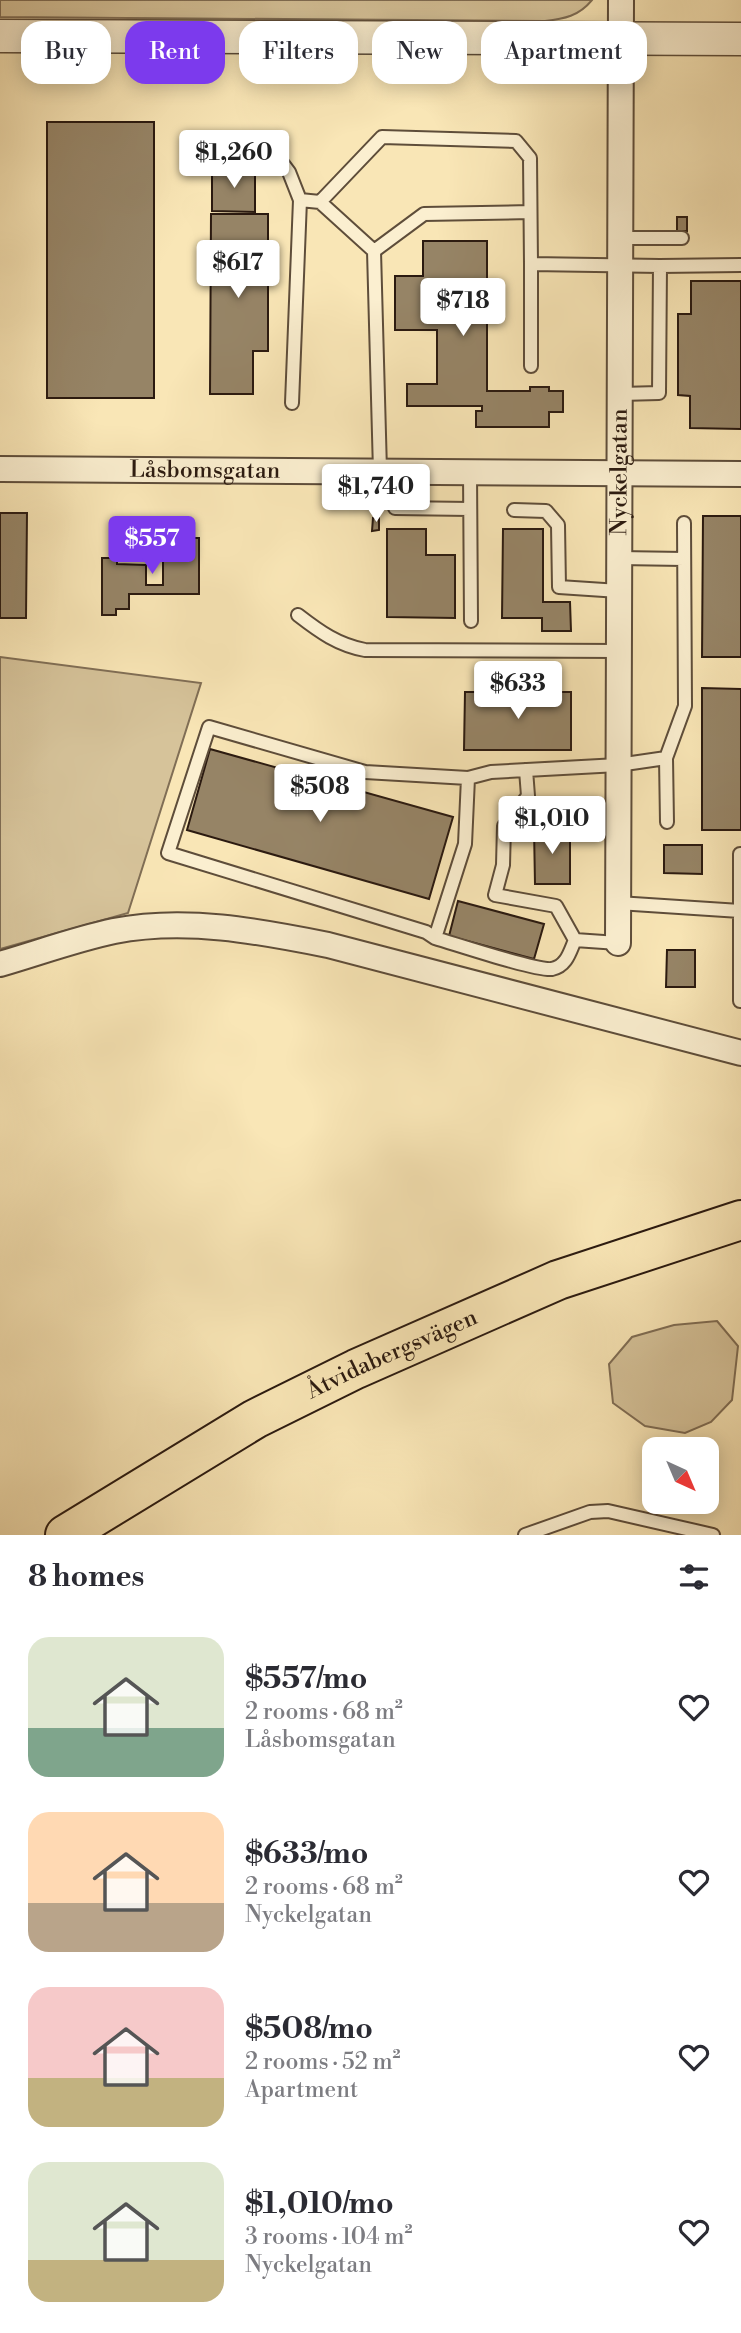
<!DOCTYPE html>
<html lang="en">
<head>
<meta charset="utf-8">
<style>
  :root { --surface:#fff; --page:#f2f2f3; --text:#2b2b33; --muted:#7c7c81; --accent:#7c3aed }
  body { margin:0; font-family:"Libre Bodoni",serif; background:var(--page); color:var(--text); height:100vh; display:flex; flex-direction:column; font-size:26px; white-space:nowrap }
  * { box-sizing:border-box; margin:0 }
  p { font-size:23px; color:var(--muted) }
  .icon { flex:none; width:38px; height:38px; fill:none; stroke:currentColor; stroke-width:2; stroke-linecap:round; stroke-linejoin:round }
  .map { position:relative; height:1535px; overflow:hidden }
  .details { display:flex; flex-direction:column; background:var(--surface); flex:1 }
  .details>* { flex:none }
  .banner { position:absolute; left:21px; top:21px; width:700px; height:63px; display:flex; gap:14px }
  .needle { width:46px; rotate:136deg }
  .controls { position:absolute; left:642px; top:1437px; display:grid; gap:14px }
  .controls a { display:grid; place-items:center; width:77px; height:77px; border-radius:14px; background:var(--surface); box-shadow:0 4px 18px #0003; font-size:35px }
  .price { position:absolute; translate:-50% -60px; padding:0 16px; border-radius:7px; background:#fff; color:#222; font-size:23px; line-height:46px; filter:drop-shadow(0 2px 4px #0008) }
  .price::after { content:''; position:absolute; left:50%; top:42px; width:21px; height:16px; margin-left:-10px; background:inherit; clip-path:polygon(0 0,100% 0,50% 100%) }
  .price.on { background:var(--accent); color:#fff }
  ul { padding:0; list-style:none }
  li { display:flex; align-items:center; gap:21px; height:175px; padding:0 28px }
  li span { display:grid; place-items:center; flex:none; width:196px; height:140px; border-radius:21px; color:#555 }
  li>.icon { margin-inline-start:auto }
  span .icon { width:84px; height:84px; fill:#fffc; stroke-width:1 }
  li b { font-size:30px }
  h2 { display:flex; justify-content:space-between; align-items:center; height:84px; padding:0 28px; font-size:30px }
  .pill { padding:0 24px; border-radius:21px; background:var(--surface); box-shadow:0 4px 18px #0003; font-size:24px; line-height:63px }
  .pill.on { background:var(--accent); color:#fff }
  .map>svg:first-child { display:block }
</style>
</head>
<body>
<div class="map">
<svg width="741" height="1535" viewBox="0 0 741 1535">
  <rect width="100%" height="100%" fill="#f9e6b6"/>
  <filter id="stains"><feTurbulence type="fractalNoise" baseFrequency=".00286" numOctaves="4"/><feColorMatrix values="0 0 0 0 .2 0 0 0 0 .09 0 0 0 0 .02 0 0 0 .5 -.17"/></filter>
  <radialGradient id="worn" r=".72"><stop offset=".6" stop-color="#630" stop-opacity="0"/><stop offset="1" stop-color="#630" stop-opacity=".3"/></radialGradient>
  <!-- green -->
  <path fill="#d6c39a" stroke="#806e55" stroke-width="2" d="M0 0H592C579 16 564 19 545 21L0 17Z
    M0 657 201 683 128 913 0 949Z
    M717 1321 738 1346 732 1400 711 1422 685 1433 645 1426 613 1403 609 1364 632 1337 674 1325Z"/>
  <!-- building -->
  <path fill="#968466" stroke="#2b1a10" stroke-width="2" d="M47 122H154V398H47Z
    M213 132H256V163L212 162Z
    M212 169H255V212L212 211Z
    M211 214H268V351H253V394H210Z
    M677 217H687V231H677Z
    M423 241H487V391H530V387H549V391H563V412H549V427H476V411H482V406H407V384H437V330H395V276H423Z
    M691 281H741V429L690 428V396L678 395V314H691Z
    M0 513H27L26 618H0Z
    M703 516H741V657H702Z
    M373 518H379V530L372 531Z
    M387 529H426V555H455V618L387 617Z
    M503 529H543V602H570L571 631H542V618H502Z
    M163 538H199V594H129V609H116V615H102V558H117V564L146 565V585H163Z
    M702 688 741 689V830H702Z
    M465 692H571V750H464Z
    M210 749 453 817 429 899 187 830Z
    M534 828H570V884H535Z
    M664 845H702V874L664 873Z
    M458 901 544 924 534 959 449 936Z
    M667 950H695V987H666Z"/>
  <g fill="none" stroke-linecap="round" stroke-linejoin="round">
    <!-- service casing -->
    <g stroke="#5e4d3a" stroke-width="16">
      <path id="service" d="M277 156 289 172 300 200
        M620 238H682
        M374 251 424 214 530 212
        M660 266 741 265
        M531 366V264L660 266 659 393 620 394
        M292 403 300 200 320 202
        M380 471 374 251 320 202 382 137 516 141 530 158 531 264
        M470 471 471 621
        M395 508 470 509
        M514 510 546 511 558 525 559 587 619 591
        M619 558 684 559
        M298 615C320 632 338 645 365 650L619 651
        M526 770 528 796 504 826 503 865 495 895 556 906 575 940 618 943
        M667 822 666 758 685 706 684 523
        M740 854V1001
        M618 903 740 911
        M435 938 465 844 468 778
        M575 940C570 951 567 966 552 969 536 971 456 944 435 938L426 932 168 853 209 727 365 772 468 778 491 772 618 765 666 758
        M525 1535 590 1512 608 1511 713 1535"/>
    </g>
    <!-- minor casing -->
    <g stroke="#5e4d3a" stroke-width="28">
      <g id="minor">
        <path id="s1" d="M0 469 741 474"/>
        <path id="s2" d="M618 943 621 0"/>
        <path d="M0 964C38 953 76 939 114 931 185 917 258 931 328 945L741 1053"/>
      </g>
    </g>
    <!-- tertiary casing -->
    <g stroke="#5e4d3a" stroke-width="35">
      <path id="tertiary" d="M0 36 741 39"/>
    </g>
    <!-- primary casing -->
    <g stroke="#2b1a10" stroke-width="42">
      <g id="primary">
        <path id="s3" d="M65 1535 255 1419 356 1369 558 1280 741 1220"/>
      </g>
    </g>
    <!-- service -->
    <use href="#service" stroke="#fbefd0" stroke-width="12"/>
    <!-- minor -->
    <use href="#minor" stroke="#fbefd0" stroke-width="24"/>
    <!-- tertiary -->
    <use href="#tertiary" stroke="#fbefd0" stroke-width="32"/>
    <!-- primary -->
    <use href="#primary" stroke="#f9e6b6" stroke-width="38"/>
  </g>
  <g text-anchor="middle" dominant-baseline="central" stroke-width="5" stroke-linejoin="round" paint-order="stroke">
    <!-- street labels -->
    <g font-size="23" fill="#2b1a10" stroke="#fbefd0">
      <text stroke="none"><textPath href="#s1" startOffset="205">Låsbomsgatan</textPath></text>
      <text stroke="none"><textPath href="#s2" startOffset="471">Nyckelgatan</textPath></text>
      <text stroke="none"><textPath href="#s3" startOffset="374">Åtvidabergsvägen</textPath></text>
    </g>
  </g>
  <rect width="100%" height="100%" filter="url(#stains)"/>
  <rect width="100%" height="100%" fill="url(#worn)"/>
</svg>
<div class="controls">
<a><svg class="needle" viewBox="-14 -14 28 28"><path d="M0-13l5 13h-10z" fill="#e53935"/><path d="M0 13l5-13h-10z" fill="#7c7c81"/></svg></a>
</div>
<b class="price" style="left:234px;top:190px">$1,260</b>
<b class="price" style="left:238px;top:300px">$617</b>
<b class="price" style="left:463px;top:338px">$718</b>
<b class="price" style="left:376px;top:524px">$1,740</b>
<b class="price on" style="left:152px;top:576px">$557</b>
<b class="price" style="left:518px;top:721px">$633</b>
<b class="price" style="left:320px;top:824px">$508</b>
<b class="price" style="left:552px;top:856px">$1,010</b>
<div class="banner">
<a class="pill">Buy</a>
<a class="pill on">Rent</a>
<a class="pill">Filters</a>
<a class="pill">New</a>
<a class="pill">Apartment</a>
</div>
</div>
<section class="details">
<h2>8 homes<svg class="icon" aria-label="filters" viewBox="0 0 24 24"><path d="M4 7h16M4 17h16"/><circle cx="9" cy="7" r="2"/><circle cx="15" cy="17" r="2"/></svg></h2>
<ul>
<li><span style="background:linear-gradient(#dfe7d0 65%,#7fa58c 0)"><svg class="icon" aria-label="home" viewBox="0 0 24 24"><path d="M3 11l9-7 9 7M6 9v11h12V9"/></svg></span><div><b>$557/mo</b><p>2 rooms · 68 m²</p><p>Låsbomsgatan</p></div><svg class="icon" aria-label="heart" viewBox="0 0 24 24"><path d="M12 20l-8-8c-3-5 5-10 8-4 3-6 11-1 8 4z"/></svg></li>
<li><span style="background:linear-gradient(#ffd9b3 65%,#b9a48a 0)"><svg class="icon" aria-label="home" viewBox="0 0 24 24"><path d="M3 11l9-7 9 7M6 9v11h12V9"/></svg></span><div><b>$633/mo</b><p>2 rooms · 68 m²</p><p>Nyckelgatan</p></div><svg class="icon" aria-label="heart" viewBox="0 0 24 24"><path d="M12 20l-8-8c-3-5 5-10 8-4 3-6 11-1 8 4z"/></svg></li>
<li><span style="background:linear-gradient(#f6c9c9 65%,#c2b280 0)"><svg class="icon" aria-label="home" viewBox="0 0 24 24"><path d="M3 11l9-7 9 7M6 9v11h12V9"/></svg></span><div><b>$508/mo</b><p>2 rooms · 52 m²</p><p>Apartment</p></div><svg class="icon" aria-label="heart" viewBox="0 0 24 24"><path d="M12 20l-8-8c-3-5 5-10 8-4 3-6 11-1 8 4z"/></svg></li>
<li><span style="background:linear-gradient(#dfe7d0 70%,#c2b280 0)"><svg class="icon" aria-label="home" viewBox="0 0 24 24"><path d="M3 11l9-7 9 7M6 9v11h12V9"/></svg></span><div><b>$1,010/mo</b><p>3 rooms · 104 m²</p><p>Nyckelgatan</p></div><svg class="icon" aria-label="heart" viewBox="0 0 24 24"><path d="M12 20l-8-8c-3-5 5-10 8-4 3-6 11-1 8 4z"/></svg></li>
</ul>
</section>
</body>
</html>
